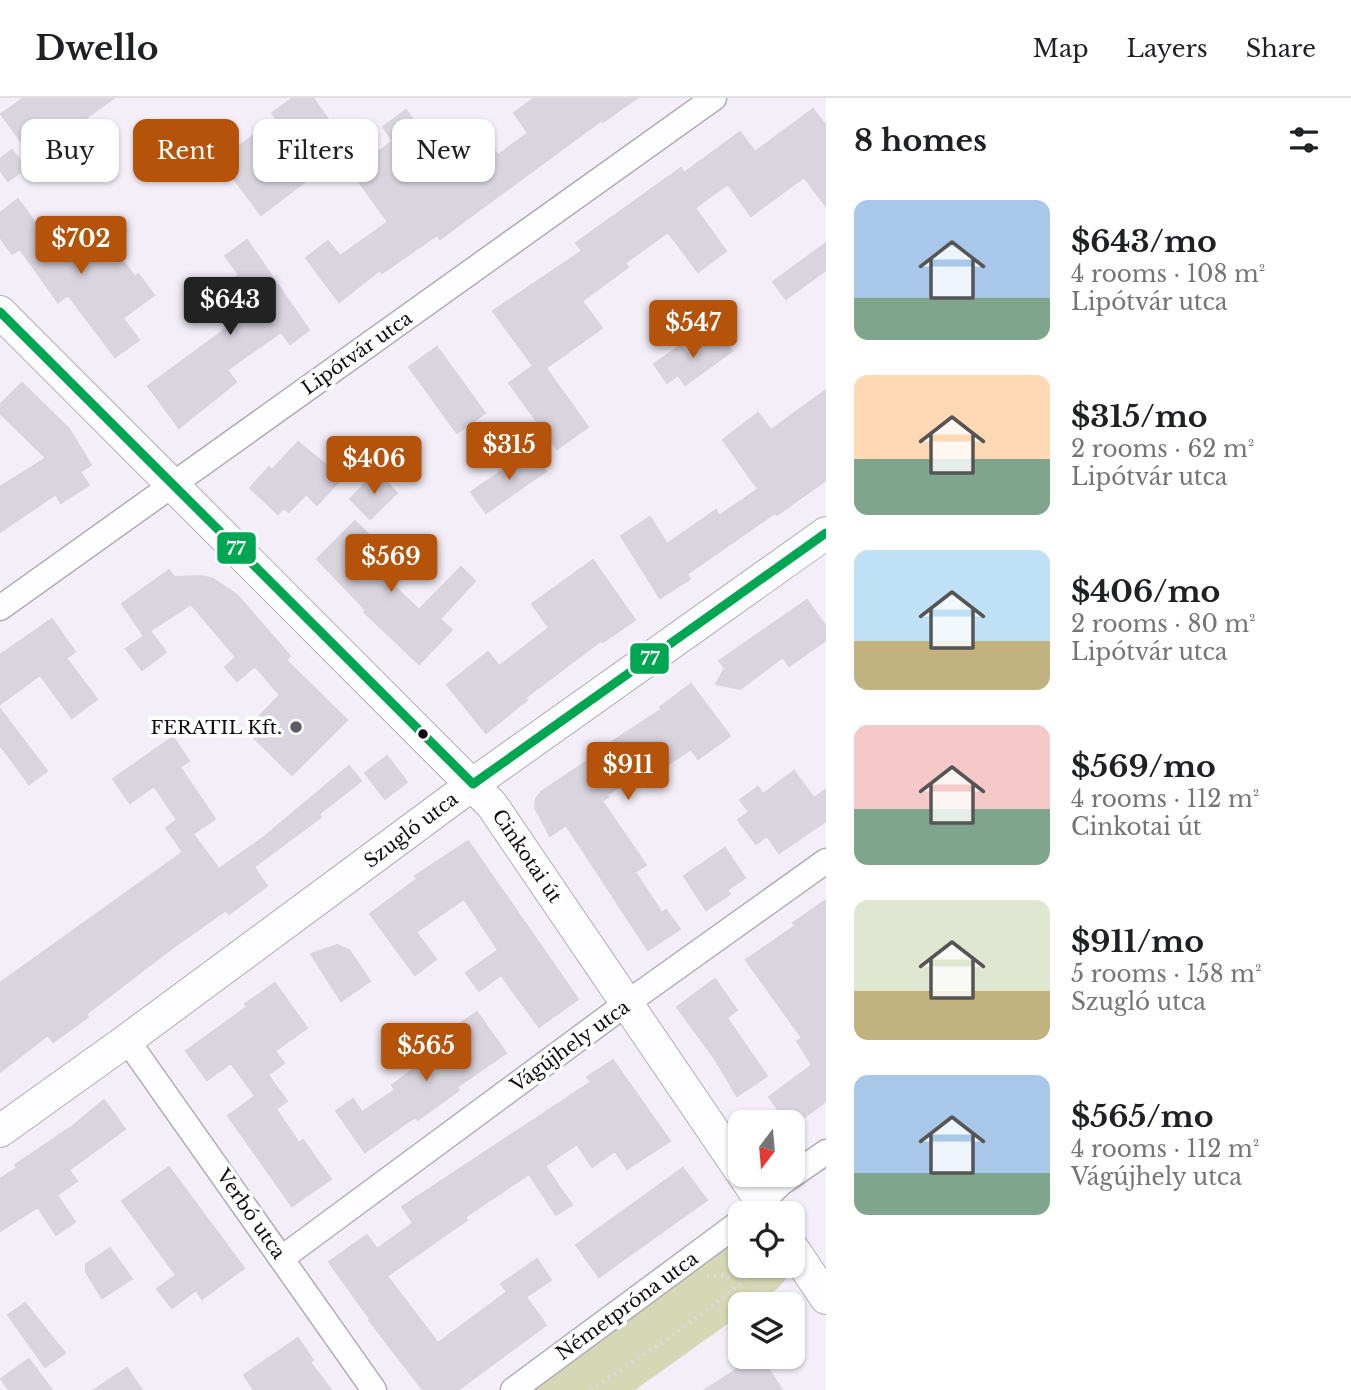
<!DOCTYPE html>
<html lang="en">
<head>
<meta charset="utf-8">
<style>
  :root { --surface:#fff; --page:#f2f2f2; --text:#202124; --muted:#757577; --line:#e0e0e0; --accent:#b45309 }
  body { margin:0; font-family:"Libre Baskerville",serif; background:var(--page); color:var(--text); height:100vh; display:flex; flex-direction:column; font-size:26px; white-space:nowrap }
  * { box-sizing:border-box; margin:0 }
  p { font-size:23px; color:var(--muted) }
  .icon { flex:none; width:38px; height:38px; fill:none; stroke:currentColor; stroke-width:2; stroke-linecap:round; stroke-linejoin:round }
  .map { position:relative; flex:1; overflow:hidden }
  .drawer { display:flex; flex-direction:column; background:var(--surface); width:525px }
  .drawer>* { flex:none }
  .banner { position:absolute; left:21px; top:21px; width:665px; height:63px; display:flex; gap:14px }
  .needle { width:46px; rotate:196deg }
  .controls { position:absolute; left:728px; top:1012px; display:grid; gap:14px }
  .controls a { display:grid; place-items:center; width:77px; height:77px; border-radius:14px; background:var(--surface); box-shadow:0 2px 5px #0004; font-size:35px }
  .price { position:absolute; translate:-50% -60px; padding:0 16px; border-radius:7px; background:var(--accent); color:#fff; font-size:23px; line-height:46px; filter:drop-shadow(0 2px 4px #0008) }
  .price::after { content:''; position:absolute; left:50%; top:42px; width:21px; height:16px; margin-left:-10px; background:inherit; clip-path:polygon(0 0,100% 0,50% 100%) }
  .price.on { background:#222; color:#fff }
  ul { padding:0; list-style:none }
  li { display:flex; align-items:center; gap:21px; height:175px; padding:0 28px }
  li span { display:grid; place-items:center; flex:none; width:196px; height:140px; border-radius:14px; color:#555 }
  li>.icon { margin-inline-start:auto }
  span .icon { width:84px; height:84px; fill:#fffc; stroke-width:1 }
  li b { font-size:30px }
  h2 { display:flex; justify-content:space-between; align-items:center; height:84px; padding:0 28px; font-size:30px }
  .pill { padding:0 24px; border-radius:14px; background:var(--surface); box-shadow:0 2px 5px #0004; font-size:24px; line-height:63px }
  .pill.on { background:var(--accent); color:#fff }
  header { display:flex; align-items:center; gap:42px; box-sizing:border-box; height:98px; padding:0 35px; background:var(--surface); border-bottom:2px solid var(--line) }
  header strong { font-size:33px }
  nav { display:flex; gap:38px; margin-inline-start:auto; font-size:24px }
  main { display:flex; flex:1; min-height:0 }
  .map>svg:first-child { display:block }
</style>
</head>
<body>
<header>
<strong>Dwello</strong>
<nav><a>Map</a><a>Layers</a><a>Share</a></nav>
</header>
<main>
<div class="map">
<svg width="826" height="1292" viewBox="0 0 826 1292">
  <rect width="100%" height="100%" fill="#f3eef8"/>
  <!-- green -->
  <path fill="#d5d7b5" d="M740 1138V1167H788L789 1176C778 1194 760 1206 740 1206V1217L635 1292H532Z"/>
  <!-- building -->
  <path fill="#dad4de" stroke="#dad4df" stroke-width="2" d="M24 0H114L86 20 92 29 68 46 58 33 29 54 1 16Z
    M293 0H313L349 50 261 117 220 62 276 21 272 15Z
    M534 0H637L603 24 602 22 440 141 437 137 382 175 380 172 339 204 306 160 328 143 340 158 388 124 351 73 393 43 383 29 406 12 450 71 488 43 498 57 528 35 514 15Z
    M813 11 826 28V108L804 79 751 118 728 86 695 110 726 153 698 174 668 134 625 165 628 169 582 203 602 230 546 270 588 329 557 351 509 285 533 268 493 213 582 153 576 145 681 70 684 75 740 34 755 54Z
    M12 52 26 70 8 83 0 72V61Z
    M18 101 58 156 97 128 135 179 138 176 154 197 123 220 139 242 115 259 68 197 58 204 20 151 12 156 0 139V115Z
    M247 142 309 232 290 246 281 234 227 272 236 284 179 330 148 288 227 230 206 200 239 177 225 158Z
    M826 145V172L786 201 773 184Z
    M718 234 732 253 685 287 678 277 667 285 654 266 681 247 688 256Z
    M437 249 485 315 457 335 409 269Z
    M22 285 69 331 91 367 80 374 89 387 61 405 56 396 0 434V389L46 360 0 315V307Z
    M826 292V382L777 417 775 415 687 476 690 481 660 500 621 438 650 419 667 446 716 412 719 418 758 391 723 342 758 315 771 332Z
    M298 344 342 380 317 407 306 396 289 414 284 410 278 416 250 390 269 369 272 372Z
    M532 352 546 373 486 415 471 394Z
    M377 374 397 395 370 421 350 401Z
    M355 423 386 454 372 467 419 512 461 469 475 483 440 521 452 532 419 566 364 514 366 512 317 461Z
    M593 462 635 522 603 544 602 542 525 600 527 602 486 635 447 587 488 554 499 568 549 530 532 506Z
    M169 472 174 479 202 478 213 481 237 497 290 558 286 562 347 622 292 677 246 632 280 597 255 568 237 583 225 569 236 559 191 506 150 533 166 554 142 572 126 551 144 538 122 506Z
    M807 502 826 529V542L789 568 783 559 740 591 716 586 725 570 719 563Z
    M52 521 75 554 66 560 97 601 72 620 40 577 0 606V557Z
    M691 586 730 638 698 661 691 651 669 666 664 659 607 697 608 699 602 703 646 767 635 774 662 815 666 812 680 831 648 852 566 727 550 738 535 710 536 701 541 694 611 647 610 645 662 611 660 609Z
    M0 611 47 673 29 686 0 647Z
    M173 639 189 663 180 669 215 721 193 736 219 771 264 739 349 668 361 683 319 716 321 719 254 769 267 788 229 816 226 812 171 851 86 916 88 919 53 944 48 937 0 974V885L183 754 166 730 177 722 154 688 130 705 113 681Z
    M387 658 407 684 385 701 365 675Z
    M794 673 814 700 826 691V723L779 755 767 738 756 746 738 722 749 714 740 702 758 689 763 696Z
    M468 743 578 901 539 929 501 877 479 893 466 875 498 852 464 801 416 834 436 861 415 877 370 816 417 781 415 778Z
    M725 750 745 780 727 792 730 796 706 812 684 778Z
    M826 802V1003L798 1024H787L769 999 812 967 797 943 802 940 746 862 795 828 793 825Z
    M337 847 349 852 370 883 341 903 311 856Z
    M715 881 737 912 727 920 767 978 737 998 715 961 677 909Z
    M275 885 307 930 275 953 284 965 268 977 287 1003 276 1011 299 1045 303 1042 331 1081 292 1108 228 1018 255 998 231 965 207 982 186 953 247 909 245 906Z
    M477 914 506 955 457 989 459 992 418 1022 415 1019 365 1054 336 1013 353 1001 362 1014 395 992 392 987 448 946 442 938Z
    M613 962 670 1043 627 1071 615 1053 592 1069 577 1046 545 1068 572 1107 556 1117 529 1076 465 1119 467 1122 387 1178 438 1245 507 1194 501 1186 537 1161 551 1182 526 1199 546 1227 458 1292H423L369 1222 370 1221 329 1164 367 1137 377 1151 413 1125 402 1109 591 984 587 979Z
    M104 1002 125 1031 69 1072 77 1083 57 1097 75 1124 56 1137 38 1109 0 1133V1081L17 1070 15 1067 74 1027Z
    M169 1069 244 1170 202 1201 196 1192 172 1210 157 1191 176 1177 122 1103Z
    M683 1070 707 1102 599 1179 576 1147Z
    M110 1150 132 1181 102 1200 86 1174V1166Z
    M25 1205 65 1255 45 1269 8 1217Z
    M298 1240 313 1262 310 1264 331 1292H254L244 1277Z
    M757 1258H760L782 1292H705Z
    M29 1261 52 1292H9L1 1281Z
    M127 1270 142 1292H94Z"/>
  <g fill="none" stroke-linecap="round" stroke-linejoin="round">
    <!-- minor casing -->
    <g stroke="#b2acb6" stroke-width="27">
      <path id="minor" d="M0 510 714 0
        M127 942 374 1292
        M751 1115 780 1086 826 1054
        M282 1160 627 905 826 763
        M513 1292 740 1124"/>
    </g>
    <!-- tertiary casing -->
    <g stroke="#b2acb6" stroke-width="34">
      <path id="tertiary" d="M0 214 492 707 740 1072
        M0 1033 127 942 473 686 826 435
        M743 1076 769 1115
        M793 1151 826 1200"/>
    </g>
    <!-- path -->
    <path stroke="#dcdade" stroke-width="4.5" stroke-dasharray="2 5" stroke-linecap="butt" d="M707 1178H750
      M591 1292 672 1238 751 1178 776 1171"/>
    <!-- minor -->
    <use href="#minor" stroke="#fdfcfe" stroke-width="24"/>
    <!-- tertiary -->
    <use href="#tertiary" stroke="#fdfcfe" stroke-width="32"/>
    <!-- bus-1 casing -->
    <g stroke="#fff" stroke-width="14">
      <path id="bus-1" d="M0 214 473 686
        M473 686 826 435"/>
    </g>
    <!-- bus-1 -->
    <use href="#bus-1" stroke="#00a651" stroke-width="9"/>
  </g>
  <!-- markers -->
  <circle fill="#605b64" stroke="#fff" stroke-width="2.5" cx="296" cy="629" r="7"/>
  <circle fill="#110c15" stroke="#fff" stroke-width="2.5" cx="423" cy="636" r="6"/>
  <g text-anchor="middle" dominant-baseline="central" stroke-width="7" stroke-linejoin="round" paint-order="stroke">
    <!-- street labels -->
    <g font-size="19" fill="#110c15" stroke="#fff">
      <text transform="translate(357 255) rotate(-35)">Lipótvár utca</text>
      <text transform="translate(411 732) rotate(-37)">Szugló utca</text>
      <text transform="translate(527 758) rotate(56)">Cinkotai út</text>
      <text transform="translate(570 948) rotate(-36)">Vágújhely utca</text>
      <text transform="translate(251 1116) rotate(55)">Verbó utca</text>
      <text transform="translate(627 1208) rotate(-36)">Németpróna utca</text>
    </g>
    <!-- poi labels -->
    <g font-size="19" fill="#110c15" stroke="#fff" text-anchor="end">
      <text x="282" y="629">FERATIL Kft.</text>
    </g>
  </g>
  <g stroke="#fff" stroke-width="2.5">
    <rect x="216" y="433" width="41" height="34" rx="7" fill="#00a651"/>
    <rect x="629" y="544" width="41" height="33" rx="7" fill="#00a651"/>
  </g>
  <g font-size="19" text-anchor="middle" font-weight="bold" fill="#fff">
    <text x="236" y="457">77</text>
    <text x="650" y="567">77</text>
  </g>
</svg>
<div class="controls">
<a><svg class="needle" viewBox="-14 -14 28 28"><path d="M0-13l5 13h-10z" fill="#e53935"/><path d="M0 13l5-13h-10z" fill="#757577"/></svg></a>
<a><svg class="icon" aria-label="locate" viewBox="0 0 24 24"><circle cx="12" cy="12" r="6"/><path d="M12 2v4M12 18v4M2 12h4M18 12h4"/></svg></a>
<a><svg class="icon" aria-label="layers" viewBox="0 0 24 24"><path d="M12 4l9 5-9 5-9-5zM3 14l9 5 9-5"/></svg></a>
</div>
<b class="price" style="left:81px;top:178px">$702</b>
<b class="price on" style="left:230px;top:239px">$643</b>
<b class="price" style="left:693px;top:262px">$547</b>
<b class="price" style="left:509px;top:384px">$315</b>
<b class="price" style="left:374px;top:398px">$406</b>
<b class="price" style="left:391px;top:496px">$569</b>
<b class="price" style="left:628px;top:704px">$911</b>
<b class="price" style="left:426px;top:985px">$565</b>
<div class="banner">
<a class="pill">Buy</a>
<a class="pill on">Rent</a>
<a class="pill">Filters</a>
<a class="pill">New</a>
</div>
</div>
<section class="drawer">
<h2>8 homes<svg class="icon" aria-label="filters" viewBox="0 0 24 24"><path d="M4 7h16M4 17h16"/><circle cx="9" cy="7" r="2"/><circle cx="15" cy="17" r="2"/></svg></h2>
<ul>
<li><span style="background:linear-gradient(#a9c7e8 70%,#7fa58c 0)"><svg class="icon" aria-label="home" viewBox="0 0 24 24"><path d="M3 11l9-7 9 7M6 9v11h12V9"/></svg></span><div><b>$643/mo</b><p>4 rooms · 108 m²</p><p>Lipótvár utca</p></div></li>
<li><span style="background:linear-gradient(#ffd9b3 60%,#7fa58c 0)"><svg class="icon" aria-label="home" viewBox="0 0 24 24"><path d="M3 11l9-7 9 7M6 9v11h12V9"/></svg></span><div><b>$315/mo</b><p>2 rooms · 62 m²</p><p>Lipótvár utca</p></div></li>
<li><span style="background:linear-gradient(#bfe0f5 65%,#c2b280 0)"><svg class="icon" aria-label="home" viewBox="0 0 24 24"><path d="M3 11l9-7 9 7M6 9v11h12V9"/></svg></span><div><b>$406/mo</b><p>2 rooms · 80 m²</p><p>Lipótvár utca</p></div></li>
<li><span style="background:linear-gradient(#f6c9c9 60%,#7fa58c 0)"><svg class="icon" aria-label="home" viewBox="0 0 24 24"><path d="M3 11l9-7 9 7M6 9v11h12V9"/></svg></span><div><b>$569/mo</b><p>4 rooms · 112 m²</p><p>Cinkotai út</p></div></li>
<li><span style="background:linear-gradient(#dfe7d0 65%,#c2b280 0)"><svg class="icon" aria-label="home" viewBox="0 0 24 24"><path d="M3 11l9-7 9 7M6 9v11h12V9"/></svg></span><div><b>$911/mo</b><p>5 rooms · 158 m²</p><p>Szugló utca</p></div></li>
<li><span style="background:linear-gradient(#a9c7e8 70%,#7fa58c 0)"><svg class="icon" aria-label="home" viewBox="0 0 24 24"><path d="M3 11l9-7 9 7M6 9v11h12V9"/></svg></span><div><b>$565/mo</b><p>4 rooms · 112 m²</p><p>Vágújhely utca</p></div></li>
</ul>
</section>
</main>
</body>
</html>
